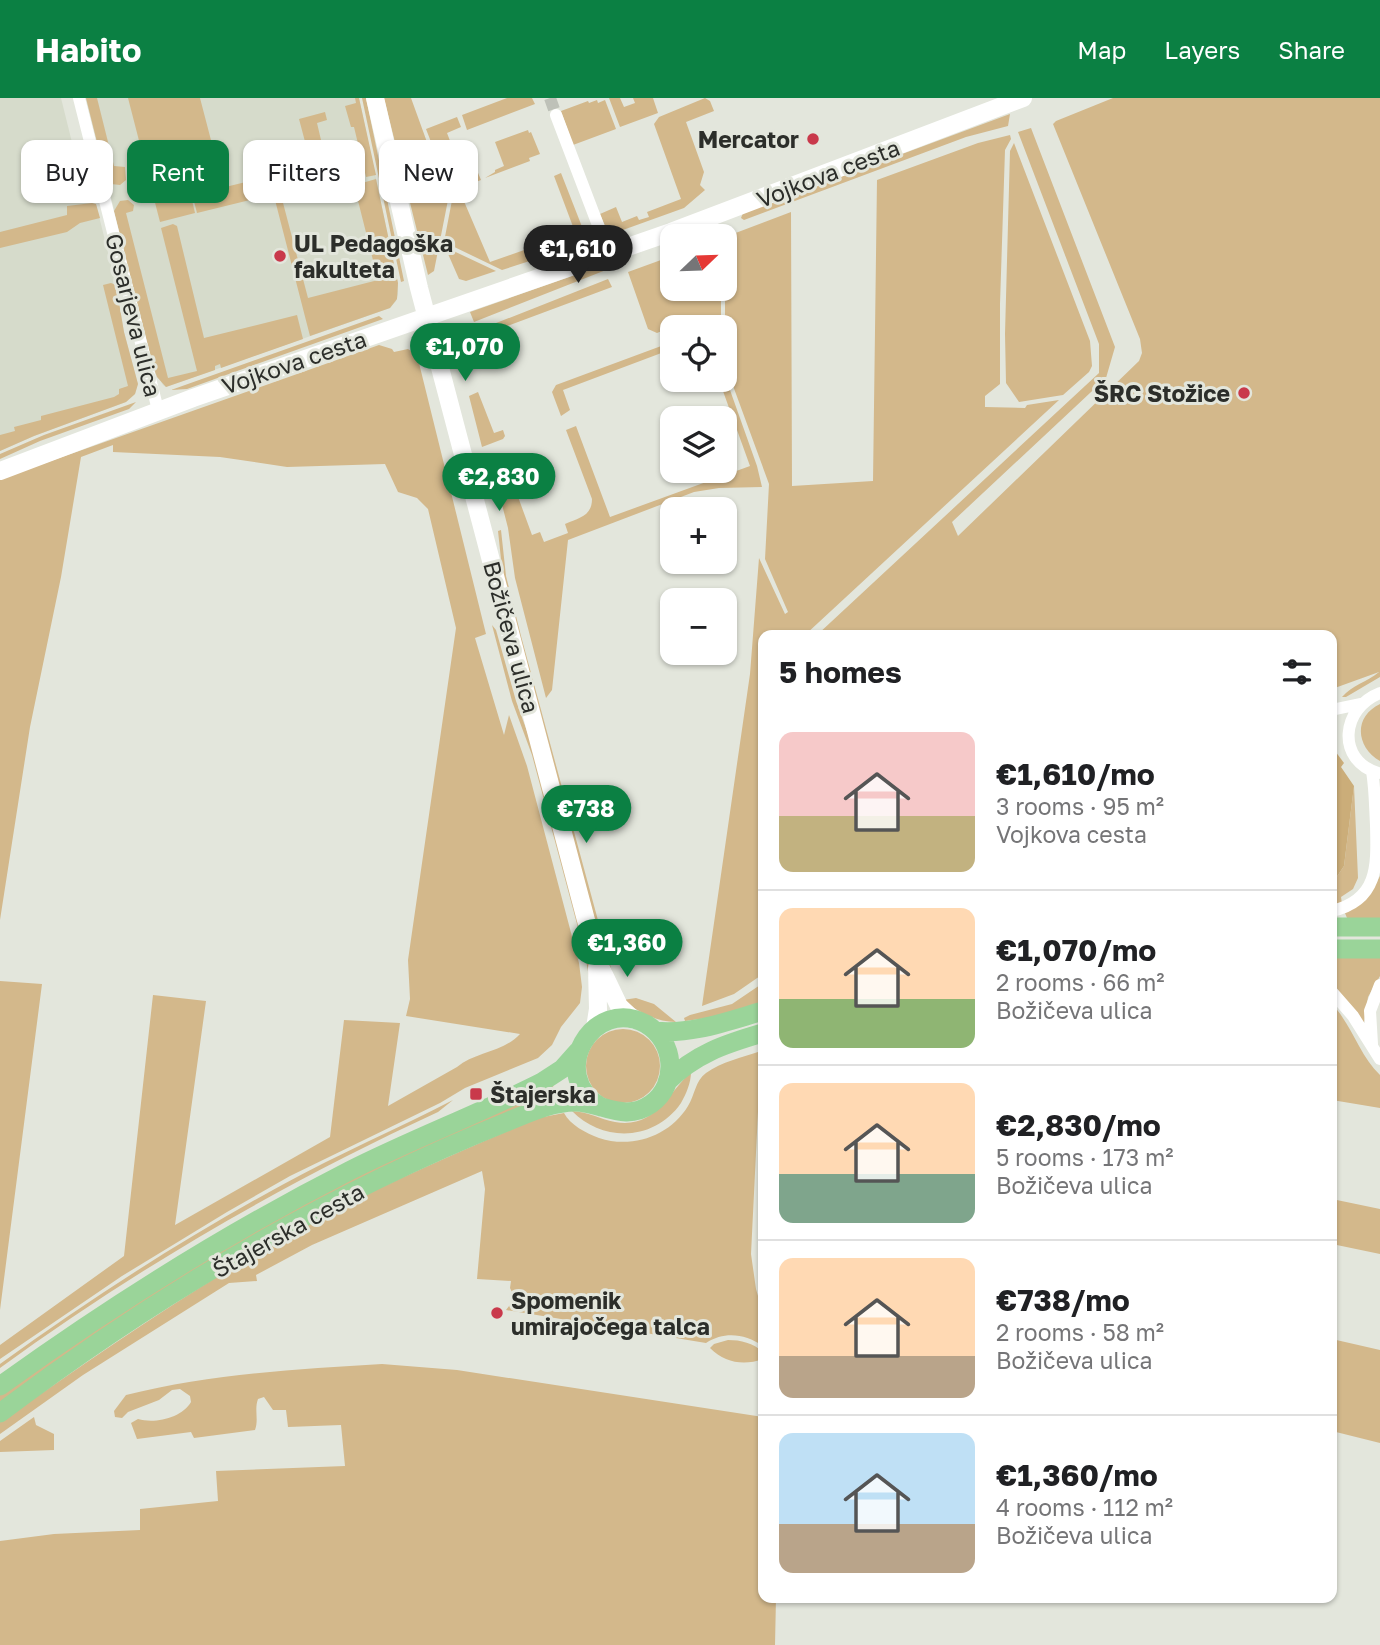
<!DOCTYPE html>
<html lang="en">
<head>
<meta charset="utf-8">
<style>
  :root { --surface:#fff; --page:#f2f2f2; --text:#202124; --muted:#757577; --line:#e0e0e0; --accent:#0b8043 }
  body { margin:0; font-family:"Golos Text",sans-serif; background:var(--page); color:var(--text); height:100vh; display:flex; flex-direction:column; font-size:26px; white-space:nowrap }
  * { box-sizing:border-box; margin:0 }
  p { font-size:23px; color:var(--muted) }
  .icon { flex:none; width:38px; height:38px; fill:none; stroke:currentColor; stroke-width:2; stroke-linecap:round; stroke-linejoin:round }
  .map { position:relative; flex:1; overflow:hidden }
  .side { position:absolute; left:758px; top:532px; width:579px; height:973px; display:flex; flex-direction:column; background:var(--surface); border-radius:14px; box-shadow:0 2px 5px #0004 }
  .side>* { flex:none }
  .hud { position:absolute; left:21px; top:42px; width:632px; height:63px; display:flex; gap:14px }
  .needle { width:46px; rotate:67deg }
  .controls { position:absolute; left:660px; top:126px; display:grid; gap:14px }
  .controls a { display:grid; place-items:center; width:77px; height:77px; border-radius:14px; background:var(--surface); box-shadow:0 2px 5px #0004; font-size:35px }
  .price { position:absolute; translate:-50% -60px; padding:0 16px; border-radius:24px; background:var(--accent); color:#fff; font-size:23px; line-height:46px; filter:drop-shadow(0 2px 4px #0008) }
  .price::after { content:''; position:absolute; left:50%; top:42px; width:21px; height:16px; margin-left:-10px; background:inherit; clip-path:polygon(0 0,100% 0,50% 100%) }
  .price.selected { background:#222; color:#fff }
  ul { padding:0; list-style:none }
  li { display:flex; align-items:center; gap:21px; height:175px; padding:0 21px }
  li+li { border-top:2px solid var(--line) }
  li span { display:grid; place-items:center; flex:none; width:196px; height:140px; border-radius:14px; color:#555 }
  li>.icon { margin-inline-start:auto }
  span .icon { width:84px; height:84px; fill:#fffc; stroke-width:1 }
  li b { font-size:30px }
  h2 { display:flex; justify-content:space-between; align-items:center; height:84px; padding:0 21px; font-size:30px }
  .chip { padding:0 24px; border-radius:14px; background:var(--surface); box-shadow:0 2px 5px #0004; font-size:24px; line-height:63px }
  .chip.selected { background:var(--accent); color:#fff }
  header { display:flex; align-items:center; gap:42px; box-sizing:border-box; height:98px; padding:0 35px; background:var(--accent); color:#fff }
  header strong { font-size:33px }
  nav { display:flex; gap:38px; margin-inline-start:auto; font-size:24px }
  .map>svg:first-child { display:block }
</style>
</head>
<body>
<header>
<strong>Habito</strong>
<nav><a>Map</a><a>Layers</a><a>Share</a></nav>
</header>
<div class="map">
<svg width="1380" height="1547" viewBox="0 0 1380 1547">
  <rect width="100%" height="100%" fill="#e3e6dc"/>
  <!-- built -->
  <path fill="#d6dbcb" d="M0 0H61L87 105 96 106 116 187 124 234 138 286 135 296 126 304 34 338 0 353Z
    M86 0H359L398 185V196L396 203 390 210 166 289 163 287 154 271Z"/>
  <!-- green -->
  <path fill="#d3b88b" d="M86 0H97L114 68 125 69 126 82 120 87 111 86 106 80Z
    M128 0H200L212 46 194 51 205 94 274 77 278 95 197 115 186 72 185 73 195 115 160 124Z
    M355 0H359L376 77 366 79 354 29H351L345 8 356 5Z
    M362 0H366L404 183 401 184Z
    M384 0H411L448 102 434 173 428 177Z
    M507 0H532L535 6 467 32 462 17Z
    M609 0H620L624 9 635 5 633 0H653L658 15 620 29Z
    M705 0 710 3 714 13 686 24 704 74 700 87 705 92 684 110 609 137 600 116 616 109 622 124 637 118 639 122 649 119 647 114 681 101 654 26 659 19Z
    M1113 0H1380V579L1346 599H1342C1352 587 1367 584 1379 574L1332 591V537H817L1099 275V246L1018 34 1031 30 1115 249 1106 280 952 424 958 438 1139 263 1142 255 1140 241 1053 26 1056 23Z
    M597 2 598 5 605 2 616 31 573 47 561 13 588 3 589 5Z
    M325 14 327 22 317 25 325 59 337 57 340 66 333 68 335 76 345 74 348 84 313 93 311 87 316 85 299 21Z
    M1010 16 1008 28 966 39 744 122 741 120 743 115Z
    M457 19 461 29 447 35 462 74 476 70 481 82 463 89 445 80 426 31Z
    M528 32 529 35 531 34 540 56 529 60 530 63 485 80 495 74V72L504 68 495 44Z
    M1010 37 1011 41 1005 52 1000 206V286L985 298V309L1025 310 1027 307 1059 302 805 537H763V876L734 896 702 908 750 576 759 460 785 516 788 514 765 461 769 386 725 266V139L791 114 792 388 873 383 877 82 978 45Z
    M72 44 84 91 59 98 56 87 70 83 61 47Z
    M1014 45 1090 243 1092 268 1089 274 1063 297 1019 304 1006 285 1005 236 1010 53Z
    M561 75 586 139 582 146 502 172 444 144 453 97 460 94 490 164 575 134 554 78Z
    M360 81 362 85 376 81 398 185 397 201 390 210 310 238 275 102 282 101 308 200 378 182 353 83Z
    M128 102 134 107 133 113 126 115 168 280 197 273 161 130 173 126 177 128 204 240 297 217 303 241 221 270 220 266 215 268V272L166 289 157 279 154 271 114 113 120 103Z
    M92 105 96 106 100 120 80 125 67 134 0 150V134L67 117V108Z
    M445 149 496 173 466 183 459 181Z
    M672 158V191H721V229H672L657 235 648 231 628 174Z
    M602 169 606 172 474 224 470 214 595 170Z
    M608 181 612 189 478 239 476 233Z
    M111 185 116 187 124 234 138 286 135 296 126 304 34 338 0 353V337L15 333 14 329 41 322V318L114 299 119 296V291L128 288 103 187Z
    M379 218 383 221 187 291 171 292Z
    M672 244V251L563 292 570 312 561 318 552 294 556 287Z
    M379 247 392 251 394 254 408 251 417 257 486 536 475 540 504 637 509 617 527 668 579 865 582 889 580 905 561 929 552 947 538 960 465 990 440 1005 290 1078 227 1114 122 1178 0 1261V1247L124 1158 153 897 206 903 175 1127 330 1039 344 922 400 925 388 1008 457 969C475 954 504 954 520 936L406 918 410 901 408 862 456 530 428 411 417 400 398 394 385 366 287 369 220 359 113 354V347L81 359 61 479 30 629 0 822V381Z
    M725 278 757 368 762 389 719 390 694 394 568 442 552 592 546 600 515 480 508 430 498 391 486 366 509 358 514 363 506 366 532 437 540 434 544 444 568 435 565 426C579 420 592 418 592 401L566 332 576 328 610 419 750 368 719 282H724Z
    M478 294 494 335 503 332 505 338 503 341 482 349 469 298Z
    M136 304 129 311 40 343 0 361V356L44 337Z
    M501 432 506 478 521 538 612 874 609 875 503 480 498 433Z
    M492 527 496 532 516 603 532 647 588 854 594 897 589 899 590 885 585 856 532 657 512 603Z
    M1380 606V663C1356 649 1353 619 1380 606Z
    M1354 688 1358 780 1353 791 1341 799 1342 806 1332 808V780H1336L1344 768Z
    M1380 778V821L1347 820 1345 815C1361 807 1373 793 1380 778Z
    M1380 857V878L1368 899 1364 925 1332 888V858Z
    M0 883 42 886 0 1212Z
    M763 885V906L715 919 685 923 684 920 690 917 732 906Z
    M636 900 654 906 676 924C657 924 638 914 623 902Z
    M1332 906C1352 927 1359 957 1380 977V1010L1332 1002Z
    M586 968a37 37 0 1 1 74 0a37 37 0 1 1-74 0Z
    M761 953 751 1156 756 1191 763 1215V1248C745 1236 725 1233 706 1245L506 1212 515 1200 510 1190 511 1183 477 1181 485 1091 482 1073 312 1147 256 1177 257 1183 229 1185 83 1277 0 1336V1324C98 1257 194 1188 298 1132 376 1089 457 1055 538 1020L564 1015C570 1027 586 1035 599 1040 632 1051 670 1038 688 1008 695 997 695 983 706 975 721 964 743 959 761 953Z
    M691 974C691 985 686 996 681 1005 655 1043 603 1045 572 1013 590 1014 599 1021 615 1024 655 1031 667 996 691 974Z
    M553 988 556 998 437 1047 0 1308V1297L116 1216 320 1095Z
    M453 1002 438 1014C284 1085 137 1170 0 1270V1266C90 1201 184 1140 282 1087 338 1056 397 1031 453 1002Z
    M1332 1101 1380 1111V1156L1332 1146Z
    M1332 1241 1380 1252V1345L1332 1333Z
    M728 1242C741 1242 753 1245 763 1254V1261C744 1268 725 1265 710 1250L714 1246Z
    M382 1266 457 1272 763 1319V1500H776L775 1547H0V1443L54 1436 140 1432V1411L218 1403 216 1373 345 1368 341 1327 288 1329 286 1312H273L264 1299 258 1301C254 1312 259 1321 255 1332L194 1340 191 1334 137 1341 131 1325 138 1321C155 1326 182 1320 191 1304L190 1298 180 1291 172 1292 159 1302 128 1314 122 1320 115 1319 114 1313 126 1297C210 1276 296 1271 382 1266Z
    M34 1319 36 1327 54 1336V1352L0 1354V1343Z"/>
  <!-- forest -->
  <path fill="#cbad79" d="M1332 649 1344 665 1341 669 1354 688 1344 768 1336 780H1332Z"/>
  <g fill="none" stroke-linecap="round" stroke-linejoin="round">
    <!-- street-tunnel -->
    <path stroke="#bec1b8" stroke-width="12" stroke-dasharray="12 6" stroke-linecap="butt" d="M550 0 556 17"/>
    <!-- street -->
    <path stroke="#fff" stroke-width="12" d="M79 0 158 312
      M556 17 609 156
      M1336 611 1360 606
      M1378 675C1336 662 1341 610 1380 595
      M1332 813C1379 802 1377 767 1376 727 1375 709 1375 691 1372 673
      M1332 894 1353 918 1380 961
      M1372 946 1370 913 1380 887"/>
    <!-- secondary -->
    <path stroke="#fff" stroke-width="18" d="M375 0 419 190 596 860 619 908 634 922
      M0 373 193 300 671 134 1023 0
      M595 930 598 911 597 870"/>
    <!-- primary -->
    <path stroke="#9ad499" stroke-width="19" d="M1332 829H1380
      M1332 851H1380
      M655 933C691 937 728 923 763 913
      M667 984C695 956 725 946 763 935
      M0 1288C111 1208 227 1135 349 1073 412 1041 479 1016 542 984L562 971 578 953
      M0 1315C155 1198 328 1096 509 1023 529 1015 552 1004 575 1004 602 1004 624 1025 651 1006 679 986 675 943 646 926 593 897 546 977 601 1009"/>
  </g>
  <!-- markers -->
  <g fill="#c9394b" stroke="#e3e6dc" stroke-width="2.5">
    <circle cx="813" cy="41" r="7"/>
    <circle cx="280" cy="158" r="7"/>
    <circle cx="1244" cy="295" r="7"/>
    <rect x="469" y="989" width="14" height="14" rx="3.5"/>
    <circle cx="497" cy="1215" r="7"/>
  </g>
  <g text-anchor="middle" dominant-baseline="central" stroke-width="6" stroke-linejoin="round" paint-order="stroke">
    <!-- poi labels -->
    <g font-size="23" font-weight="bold" fill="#2c2e2a" stroke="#e3e6dc" text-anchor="start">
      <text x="799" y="41" text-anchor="end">Mercator</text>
      <text x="294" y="145">UL Pedagoška<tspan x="294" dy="26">fakulteta</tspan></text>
      <text x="1230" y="295" text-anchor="end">ŠRC Stožice</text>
      <text x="490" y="996">Štajerska</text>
      <text x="511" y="1202">Spomenik<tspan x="511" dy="26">umirajočega talca</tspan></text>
    </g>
    <!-- street labels -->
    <g font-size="23" fill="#2c2e2a" stroke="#e3e6dc">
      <text transform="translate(828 75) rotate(-21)">Vojkova cesta</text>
      <text transform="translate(134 217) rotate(76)">Gosarjeva ulica</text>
      <text transform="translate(294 264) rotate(-19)">Vojkova cesta</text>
      <text transform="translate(512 539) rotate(75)">Božičeva ulica</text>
      <text transform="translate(288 1132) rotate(-29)">Štajerska cesta</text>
    </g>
  </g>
</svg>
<div class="controls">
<a><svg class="needle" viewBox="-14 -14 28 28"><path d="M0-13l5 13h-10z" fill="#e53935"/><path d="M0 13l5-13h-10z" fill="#757577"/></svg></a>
<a><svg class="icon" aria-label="locate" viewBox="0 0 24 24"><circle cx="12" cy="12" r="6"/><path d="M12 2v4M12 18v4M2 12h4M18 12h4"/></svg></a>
<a><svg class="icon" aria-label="layers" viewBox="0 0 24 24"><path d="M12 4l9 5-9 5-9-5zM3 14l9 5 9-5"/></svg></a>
<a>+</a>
<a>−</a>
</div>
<b class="price selected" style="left:578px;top:187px">€1,610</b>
<b class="price" style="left:465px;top:285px">€1,070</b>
<b class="price" style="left:499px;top:415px">€2,830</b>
<b class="price" style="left:586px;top:747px">€738</b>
<b class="price" style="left:627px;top:881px">€1,360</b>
<div class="hud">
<a class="chip">Buy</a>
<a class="chip selected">Rent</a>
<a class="chip">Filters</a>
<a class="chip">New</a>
</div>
<section class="side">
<h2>5 homes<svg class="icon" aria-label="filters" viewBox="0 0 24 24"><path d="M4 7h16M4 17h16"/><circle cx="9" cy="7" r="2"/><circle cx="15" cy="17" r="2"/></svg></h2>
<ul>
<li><span style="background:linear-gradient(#f6c9c9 60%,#c2b280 0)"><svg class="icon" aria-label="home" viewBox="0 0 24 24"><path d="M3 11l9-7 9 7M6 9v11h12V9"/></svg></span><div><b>€1,610/mo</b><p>3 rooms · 95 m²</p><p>Vojkova cesta</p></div></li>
<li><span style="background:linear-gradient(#ffd9b3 65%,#8fb573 0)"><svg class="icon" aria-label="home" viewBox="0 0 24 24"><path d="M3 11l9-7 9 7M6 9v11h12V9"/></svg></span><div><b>€1,070/mo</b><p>2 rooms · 66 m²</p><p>Božičeva ulica</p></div></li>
<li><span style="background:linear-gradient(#ffd9b3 65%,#7fa58c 0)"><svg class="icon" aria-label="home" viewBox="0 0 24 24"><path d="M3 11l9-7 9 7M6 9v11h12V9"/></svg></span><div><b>€2,830/mo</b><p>5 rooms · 173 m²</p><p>Božičeva ulica</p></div></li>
<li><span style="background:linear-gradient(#ffd9b3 70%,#b9a48a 0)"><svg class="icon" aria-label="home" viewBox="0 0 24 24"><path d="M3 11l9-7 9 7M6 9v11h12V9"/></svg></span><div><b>€738/mo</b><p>2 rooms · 58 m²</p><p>Božičeva ulica</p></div></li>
<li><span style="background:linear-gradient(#bfe0f5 65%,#b9a48a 0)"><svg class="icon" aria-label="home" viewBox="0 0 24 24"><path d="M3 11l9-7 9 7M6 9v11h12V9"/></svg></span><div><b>€1,360/mo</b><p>4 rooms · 112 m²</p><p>Božičeva ulica</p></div></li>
</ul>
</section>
</div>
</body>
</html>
